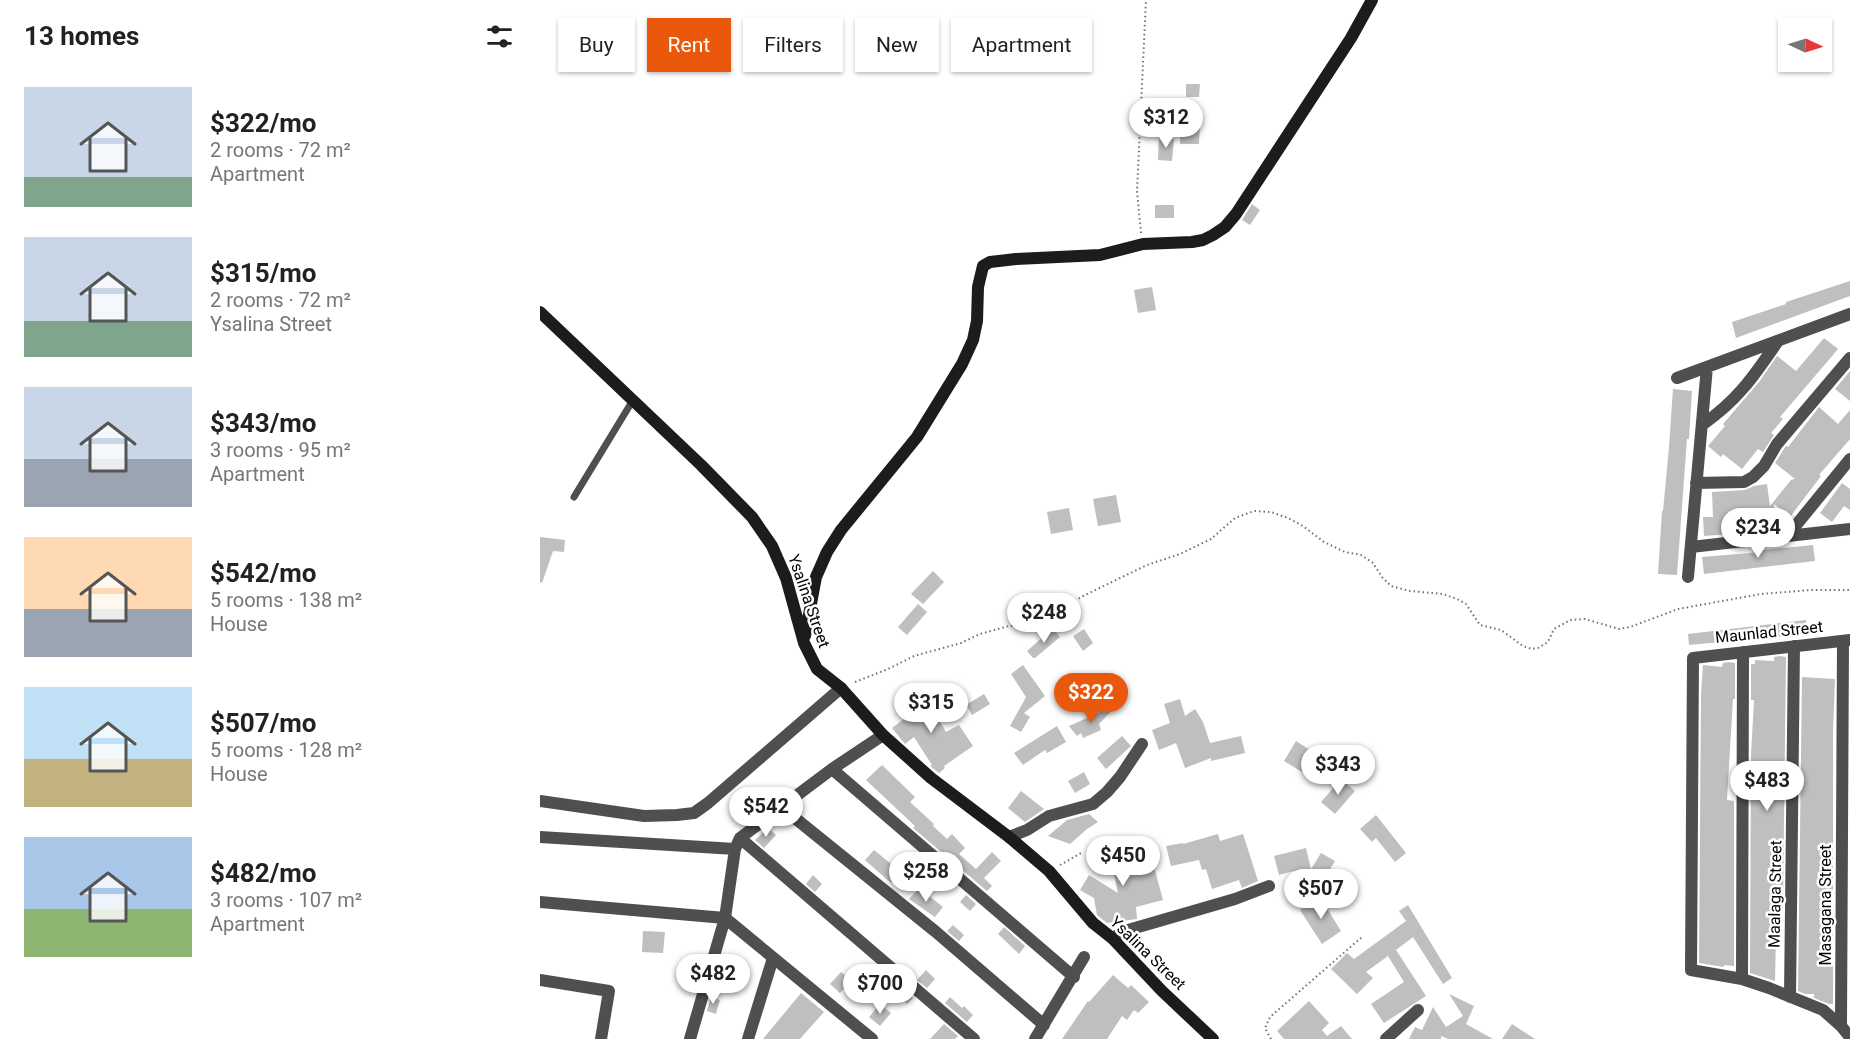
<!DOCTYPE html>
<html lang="en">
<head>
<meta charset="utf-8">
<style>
  :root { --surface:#fff; --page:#f6f6f6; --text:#222; --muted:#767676; --accent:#ea580c }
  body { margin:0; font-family:Roboto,sans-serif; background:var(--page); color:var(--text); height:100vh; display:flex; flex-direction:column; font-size:22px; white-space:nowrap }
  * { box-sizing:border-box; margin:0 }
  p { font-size:20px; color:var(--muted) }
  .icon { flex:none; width:33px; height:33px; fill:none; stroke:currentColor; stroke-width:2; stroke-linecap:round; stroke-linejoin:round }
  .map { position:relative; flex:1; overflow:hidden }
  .drawer { display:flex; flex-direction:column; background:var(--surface); width:540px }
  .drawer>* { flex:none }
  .guide { position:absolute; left:18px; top:18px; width:570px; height:54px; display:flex; gap:12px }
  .needle { width:39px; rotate:94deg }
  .fabs { position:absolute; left:1238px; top:18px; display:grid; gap:12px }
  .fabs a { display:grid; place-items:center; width:54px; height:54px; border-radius:0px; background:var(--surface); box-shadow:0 2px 4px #0004; font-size:30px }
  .price { position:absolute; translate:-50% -51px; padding:0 14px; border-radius:21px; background:#fff; color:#222; font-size:20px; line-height:39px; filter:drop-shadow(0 2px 3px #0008) }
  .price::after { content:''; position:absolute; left:50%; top:36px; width:18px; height:14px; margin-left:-9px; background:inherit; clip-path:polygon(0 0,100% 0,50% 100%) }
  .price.current { background:var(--accent); color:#fff }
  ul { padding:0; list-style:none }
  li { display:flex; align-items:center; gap:18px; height:150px; padding:0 24px }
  li span { display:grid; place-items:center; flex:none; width:168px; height:120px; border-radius:0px; color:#555 }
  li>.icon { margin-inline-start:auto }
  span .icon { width:72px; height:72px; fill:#fffc; stroke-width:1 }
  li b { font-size:26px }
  h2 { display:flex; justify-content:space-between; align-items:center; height:72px; padding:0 24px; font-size:26px }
  .chip { padding:0 21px; border-radius:0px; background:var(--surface); box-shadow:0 2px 4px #0004; font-size:21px; line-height:54px }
  .chip.current { background:var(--accent); color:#fff }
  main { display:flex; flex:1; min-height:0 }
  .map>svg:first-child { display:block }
</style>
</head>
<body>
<main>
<section class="drawer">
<h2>13 homes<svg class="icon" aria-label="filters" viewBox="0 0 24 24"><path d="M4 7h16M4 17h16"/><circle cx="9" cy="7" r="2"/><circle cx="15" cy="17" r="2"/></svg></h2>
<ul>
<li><span style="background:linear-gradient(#c9d6e8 75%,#7fa58c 0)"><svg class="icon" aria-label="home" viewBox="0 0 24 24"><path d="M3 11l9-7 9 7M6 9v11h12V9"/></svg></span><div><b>$322/mo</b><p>2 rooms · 72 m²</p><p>Apartment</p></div></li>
<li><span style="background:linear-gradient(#c9d6e8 70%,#7fa58c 0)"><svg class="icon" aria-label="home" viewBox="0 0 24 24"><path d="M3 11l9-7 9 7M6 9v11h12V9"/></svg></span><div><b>$315/mo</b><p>2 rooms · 72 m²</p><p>Ysalina Street</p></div></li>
<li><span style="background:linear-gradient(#c9d6e8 60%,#9aa5b1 0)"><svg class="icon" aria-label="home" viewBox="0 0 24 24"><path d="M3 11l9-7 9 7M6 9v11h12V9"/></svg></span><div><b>$343/mo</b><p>3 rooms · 95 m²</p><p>Apartment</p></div></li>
<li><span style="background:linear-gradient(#ffd9b3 60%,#9aa5b1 0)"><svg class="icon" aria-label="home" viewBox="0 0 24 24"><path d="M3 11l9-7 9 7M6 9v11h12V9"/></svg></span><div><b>$542/mo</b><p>5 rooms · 138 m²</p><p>House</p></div></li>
<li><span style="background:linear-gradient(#bfe0f5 60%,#c2b280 0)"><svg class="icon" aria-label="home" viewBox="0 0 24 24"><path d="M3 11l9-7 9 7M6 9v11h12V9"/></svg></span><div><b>$507/mo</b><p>5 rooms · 128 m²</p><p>House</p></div></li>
<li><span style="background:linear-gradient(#a9c7e8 60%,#8fb573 0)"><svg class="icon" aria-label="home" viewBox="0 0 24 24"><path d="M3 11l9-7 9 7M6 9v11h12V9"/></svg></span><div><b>$482/mo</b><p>3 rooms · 107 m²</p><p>Apartment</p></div></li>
</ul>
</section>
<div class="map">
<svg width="1310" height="1039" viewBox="0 0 1310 1039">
  <rect width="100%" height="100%" fill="#fff"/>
  <!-- building -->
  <path fill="#bfbfbf" d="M646 84H660L659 97H646Z
    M641 121H660L659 144H640Z
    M619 137 634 139 632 161 618 160Z
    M712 204 720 210 710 225 702 220Z
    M615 205H634V218H615Z
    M1310 281V296L1196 338 1192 322 1246 304V302Z
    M612 287 616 310 598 313 594 290Z
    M1284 338 1298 349 1240 417 1243 419 1231 433 1234 435 1223 452 1218 449 1202 469 1183 454 1181 457 1168 446 1185 426 1183 424 1219 382 1237 356 1256 371Z
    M1310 371V401L1295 389Z
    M1133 389 1152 391 1149 439H1147L1137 575 1118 574 1122 511H1123L1129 447Z
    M1279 407 1298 424 1310 410V439L1279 475 1281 476 1250 517 1234 504 1236 529 1213 531 1210 508 1189 512 1190 534 1164 536 1163 517H1173L1172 492 1205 490 1214 486 1227 484 1230 506 1251 480 1255 479 1235 463 1244 449 1246 446 1248 447Z
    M1302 483 1310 489V510L1304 506 1292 522 1280 513Z
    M576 495 581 522 558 526 553 499Z
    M529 508 533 530 511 534 507 512Z
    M0 537 25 540 24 552 13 551 2 583 0 582Z
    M1273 545 1275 561 1164 574 1162 557 1222 552V550Z
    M393 571 404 582 383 604 371 594Z
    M378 604 387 612 367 635 358 627Z
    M1266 620 1267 634 1149 645 1148 634Z
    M513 628 520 637 495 658H493L487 651Z
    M544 629 553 643 543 651 533 636Z
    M1240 656 1246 657 1243 903H1240L1238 936H1236L1235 981 1210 973 1211 755 1214 700H1211V664H1215V660L1234 661V657Z
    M1189 662 1195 663V699H1193L1187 800 1194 801V966L1184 965V967L1159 963 1161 694 1163 665 1182 667 1183 663Z
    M483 665 505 696 484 713 490 717 481 732 470 726 486 697 471 674Z
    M1262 677 1295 679 1293 730V1004H1289L1274 998V994H1265L1258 991Z
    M376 691 391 718 396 715 406 732 419 725 433 746 404 766 405 768 399 773 390 766 392 765 374 737 365 744 352 728 369 715 360 701Z
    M444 694 450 704 432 715 426 705Z
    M640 699 645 716 655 709 663 722 670 743 701 736 705 753 671 761V758L645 768 636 743 619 750 612 730 630 723 624 704Z
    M578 704 559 724 561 730 543 738 541 733 537 736 529 726Z
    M517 726 526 742 507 753 505 750 483 765 474 753Z
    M582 736 591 746 566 769 557 758Z
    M756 741 787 761 775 780 744 761Z
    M342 765 375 797 370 802 394 824 393 826 407 839 412 834 425 848 419 854 436 869 452 852 461 861 444 878 452 886 447 891 373 828 375 826 326 780Z
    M544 772 550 784 535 793 528 781Z
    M801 779 815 791 795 814 781 802Z
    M481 791 504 809 485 822 468 808Z
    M549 814 558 822 547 829 530 844 508 836 527 820Z
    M836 815 866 853 855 862 836 838 832 842 820 829Z
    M228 828 236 835 224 848 215 840Z
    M678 834 680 841 703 834 718 881 702 888 699 880 672 889 666 869 662 870 659 860 631 866 626 846 643 843V844Z
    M567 837 587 845 579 866 592 863H613L623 900 596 907 597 919 567 923 557 915 554 898 540 890 549 875 578 893 571 860 560 856Z
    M766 848 771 869 781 853 795 861 780 886 754 871 739 875 734 856Z
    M334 850 361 872 351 883 325 860Z
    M273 875 282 884 275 892 266 884Z
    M379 888 403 907 395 917 369 899Z
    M426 895 436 904 430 911 420 902Z
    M780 897 801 931 782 944 760 910Z
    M868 905 912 978 903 984 873 937 856 950 886 996 844 1023 831 1004 864 982 848 956 826 972 833 978 817 994 791 969 807 953 814 959 866 921 859 911Z
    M413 925 424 935 419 941 407 931Z
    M464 927 485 946 479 954 458 934Z
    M103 931 125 932 123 953 102 952Z
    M386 970 395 979 387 988 377 980Z
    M301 972 311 981 300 993 290 984Z
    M573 975 588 988 591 985 609 1002 598 1013 594 1010 587 1020 582 1016 567 1039H522L548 1001 549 1002Z
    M363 989 373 998 367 1004 357 995Z
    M261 993 284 1012 260 1039H223Z
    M909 994 934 1006 926 1024 953 1039H908L901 1036V1039H869L875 1027 882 1030 893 1007 906 1027 923 1016Z
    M171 997 180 1000 176 1014 167 1011Z
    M410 997 422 1008 424 1006 433 1015 427 1022 405 1003Z
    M769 1001 789 1023 782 1030 787 1036 801 1026 812 1039H744L737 1031Z
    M340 1004 351 1013 340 1026 329 1017Z
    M404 1024 418 1036 415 1039H390Z
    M972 1024 995 1039H962Z"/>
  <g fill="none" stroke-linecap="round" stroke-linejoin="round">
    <!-- path -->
    <path stroke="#717171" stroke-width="2" stroke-dasharray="1.5 3" stroke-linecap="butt" d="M601 233 597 191 606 0
      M315 682 348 669 374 656 421 643 440 634 469 626H499L508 621 519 610 543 596 607 565 640 554 671 539 695 518 714 511 731 512 748 518 763 526 784 542 805 552 821 555 833 563 842 577 851 586 870 591 903 594 917 599 926 604 940 625 961 630 983 646 992 649 998 648 1008 642 1014 629 1030 620 1045 619 1079 629 1090 627 1138 609 1221 594 1271 590H1310
      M520 865 541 853
      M731 1039 725 1028 730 1017 822 937"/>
    <!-- lane -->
    <path stroke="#4f4f4f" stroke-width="7" d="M34 497 93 400"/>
    <!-- street -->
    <path stroke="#4f4f4f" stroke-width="12" d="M1137 378 1310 314
      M1162 425C1198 400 1214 376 1238 341
      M1156 483 1204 482 1213 477 1224 466 1237 444 1310 358
      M1248 535 1310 459
      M1151 547 1310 529
      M1148 577 1167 367
      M1310 640 1153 658 1151 970 1202 979 1229 988 1283 1010 1301 1026 1310 1037
      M292 769 534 977
      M0 801 104 816 137 815 154 813 168 803 301 688
      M240 806 396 932 504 1025
      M0 837 195 849
      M469 837 487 830 509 816 553 804 567 792 580 777 602 744
      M200 838 434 1039
      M0 902 185 918 332 1039
      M572 938 588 930 695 899 729 886
      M1202 979 1203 652
      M0 980 69 991 61 1039
      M1250 997 1254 646
      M1301 1026 1303 641
      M150 1039 185 918 195 849 200 838 292 769 343 735
      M208 1039 233 958
      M495 1039 544 957
      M846 1039 878 1010"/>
    <!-- secondary -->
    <path stroke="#1c1c1c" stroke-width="12" d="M0 312 161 465 212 517 232 546 246 578 264 643 277 669 301 688 343 735 391 778 469 837 509 871 553 923 572 938 622 991 673 1039
      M265 636 276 577 287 552 301 530 377 437 422 364 433 340 437 321 438 287 443 266 450 262 476 259 560 255 603 244 652 242 663 240 673 235 685 227 696 214 811 38 832 0"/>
  </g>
  <g text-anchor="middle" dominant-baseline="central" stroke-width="5" stroke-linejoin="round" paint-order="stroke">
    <!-- street labels -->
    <g font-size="16" fill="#000" stroke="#fff">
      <text transform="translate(269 601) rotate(71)">Ysalina Street</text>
      <text transform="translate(1229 632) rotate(-6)">Maunlad Street</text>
      <text transform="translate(1235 894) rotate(-89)">Maalaga Street</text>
      <text transform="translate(1285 905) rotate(-90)">Masagana Street</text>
      <text transform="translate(608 953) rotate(44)">Ysalina Street</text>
    </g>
  </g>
</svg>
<div class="fabs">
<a><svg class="needle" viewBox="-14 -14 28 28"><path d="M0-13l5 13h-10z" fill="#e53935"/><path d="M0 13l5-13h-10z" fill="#767676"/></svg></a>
</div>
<b class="price" style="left:626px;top:149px">$312</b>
<b class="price" style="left:1218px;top:559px">$234</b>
<b class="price" style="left:504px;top:644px">$248</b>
<b class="price current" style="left:551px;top:724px">$322</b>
<b class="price" style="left:391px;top:734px">$315</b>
<b class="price" style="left:798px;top:796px">$343</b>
<b class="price" style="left:1227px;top:812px">$483</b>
<b class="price" style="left:226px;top:838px">$542</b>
<b class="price" style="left:583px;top:887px">$450</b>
<b class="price" style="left:386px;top:903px">$258</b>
<b class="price" style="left:781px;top:920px">$507</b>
<b class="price" style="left:173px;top:1005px">$482</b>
<b class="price" style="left:340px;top:1015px">$700</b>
<div class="guide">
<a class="chip">Buy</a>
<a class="chip current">Rent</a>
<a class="chip">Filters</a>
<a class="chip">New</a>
<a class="chip">Apartment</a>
</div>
</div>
</main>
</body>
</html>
